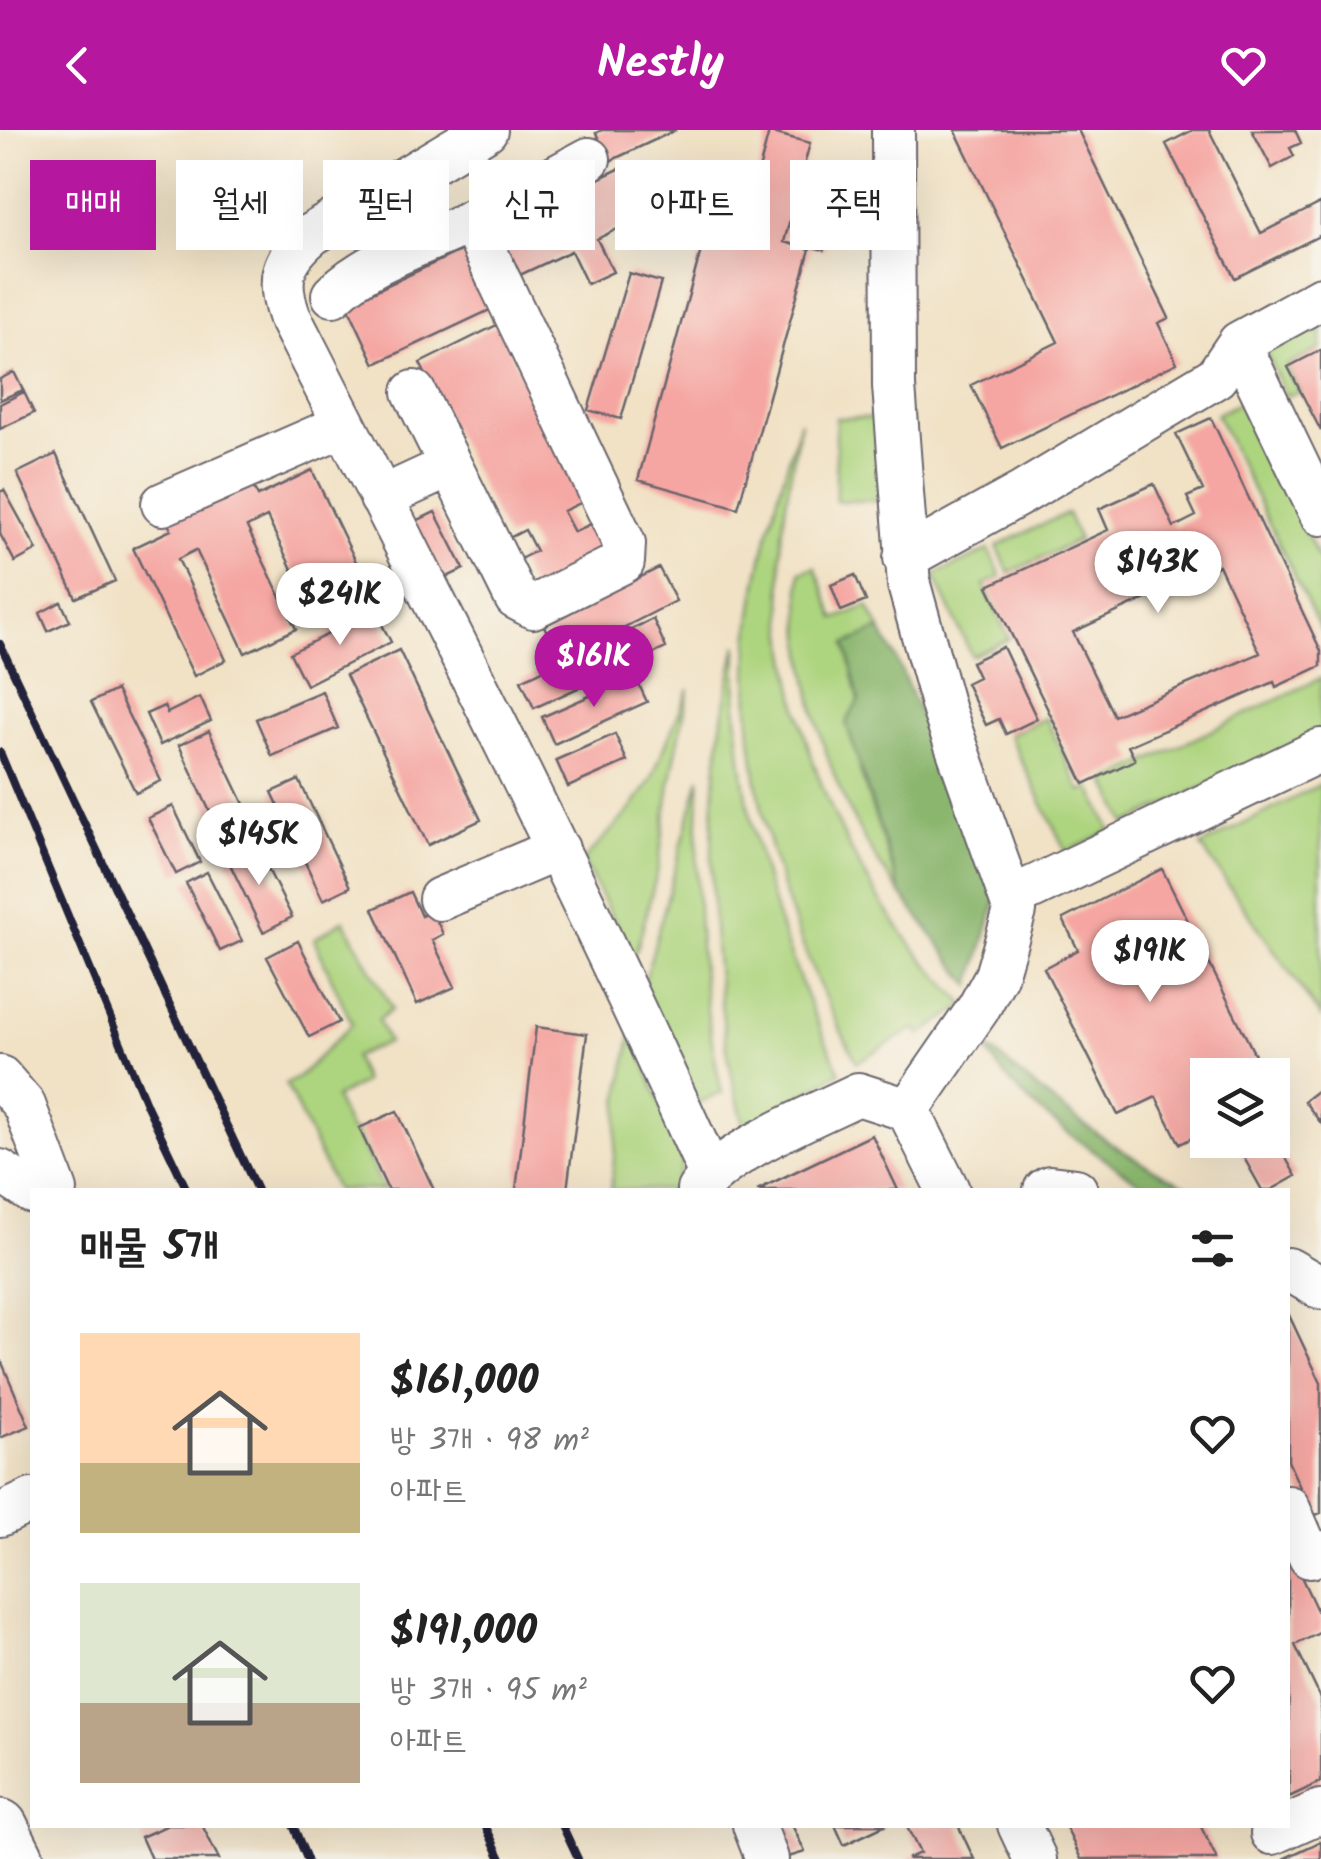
<!DOCTYPE html>
<html lang="ko">
<head>
<meta charset="utf-8">
<style>
  :root { --surface:#fff; --page:#f2f2f2; --text:#222; --muted:#767676; --accent:#b5179e }
  body { margin:0; font-family:Kalam,"Poor Story",sans-serif; background:var(--page); color:var(--text); height:100vh; display:flex; flex-direction:column; font-size:38px; white-space:nowrap }
  * { box-sizing:border-box; margin:0 }
  p { font-size:32px; color:var(--muted) }
  .icon { flex:none; width:55px; height:55px; fill:none; stroke:currentColor; stroke-width:2; stroke-linecap:round; stroke-linejoin:round }
  .map { position:relative; flex:1; overflow:hidden }
  .details { position:absolute; left:30px; top:1058px; width:1260px; height:640px; display:flex; flex-direction:column; background:var(--surface); border-radius:0px; box-shadow:0 10px 40px #0002 }
  .details>* { flex:none }
  .hud { position:absolute; left:30px; top:30px; width:1262px; height:90px; display:flex; gap:20px }
  .tools { position:absolute; left:1190px; top:928px; display:grid; gap:20px }
  .tools a { display:grid; place-items:center; width:100px; height:100px; border-radius:0px; background:var(--surface); box-shadow:0 10px 40px #0002; font-size:50px }
  .price { position:absolute; translate:-50% -85px; padding:0 22px; border-radius:35px; background:#fff; color:#222; font-size:32px; line-height:65px; filter:drop-shadow(0 2px 5px #0008) }
  .price::after { content:''; position:absolute; left:50%; top:60px; width:30px; height:22px; margin-left:-15px; background:inherit; clip-path:polygon(0 0,100% 0,50% 100%) }
  .price.active { background:var(--accent); color:#fff }
  ul { padding:0; list-style:none }
  li { display:flex; align-items:center; gap:30px; height:250px; padding:0 50px }
  li span { display:grid; place-items:center; flex:none; width:280px; height:200px; border-radius:0px; color:#555 }
  li>.icon { margin-inline-start:auto }
  span .icon { width:120px; height:120px; fill:#fffc; stroke-width:1 }
  li b { font-size:42px }
  h2 { display:flex; justify-content:space-between; align-items:center; height:120px; padding:0 50px; font-size:42px }
  .chip { padding:0 35px; border-radius:0px; background:var(--surface); box-shadow:0 10px 40px #0002; font-size:35px; line-height:90px }
  .chip.active { background:var(--accent); color:#fff }
  header { display:flex; justify-content:space-between; align-items:center; height:130px; padding:0 50px; background:var(--accent); color:#fff; font-size:45px; font-weight:800 }
  .map>svg:first-child { display:block }
</style>
</head>
<body>
<header><svg class="icon" aria-label="back" viewBox="0 0 24 24"><path d="M15 5l-7 7 7 7"/></svg>Nestly<svg class="icon" aria-label="heart" viewBox="0 0 24 24"><path d="M12 20l-8-8c-3-5 5-10 8-4 3-6 11-1 8 4z"/></svg></header>
<div class="map">
<svg width="1321" height="1729" viewBox="0 0 1321 1729">
  <rect width="100%" height="100%" fill="#f7f3e8"/>
  <filter id="ink" filterUnits="userSpaceOnUse"><feTurbulence type="fractalNoise" baseFrequency=".01" numOctaves="2"/><feDisplacementMap in="SourceGraphic" scale="20" xChannelSelector="R" yChannelSelector="G"/><feConvolveMatrix kernelMatrix="1 2 1 2 8 2 1 2 1" color-interpolation-filters="sRGB"/></filter>
  <filter id="wash" filterUnits="userSpaceOnUse"><feTurbulence type="fractalNoise" baseFrequency=".0048" numOctaves="4" result="noise"/><feDisplacementMap in="SourceGraphic" scale="40" xChannelSelector="R" yChannelSelector="G"/><feGaussianBlur stdDeviation="2.25" result="paint"/><feColorMatrix in="noise" values="0 0 0 0 0 0 0 0 0 0 0 0 0 0 0 0 0 1.4 0 .05"/><feComposite in="paint" operator="in"/></filter>
  <g filter="url(#wash)">
    <rect width="100%" height="100%" fill="#f1e2c6"/>
    <!-- green -->
    <path fill="#add47e" stroke="#687b5c" stroke-width="2.5" d="M1321 186V218L1286 236 1300 262 1286 266 1264 219Z
      M1243 271 1321 434V501L1216 284Z
      M836 288H881L880 371H836Z
      M800 291C793 336 782 382 781 427 780 570 824 698 909 812 926 834 947 855 965 875L920 905 916 898 857 932C789 805 741 661 749 514 754 438 779 364 800 291Z
      M1067 383 1079 410 1009 443 997 416Z
      M989 420 1001 446 984 455 1009 509 972 526 934 445Z
      M815 437 835 489 868 476 880 499 846 514 859 570 860 642 901 764C830 673 797 557 800 442Z
      M737 515C737 543 735 572 738 599 748 720 789 834 840 942L746 999C730 953 725 905 719 857 706 738 710 632 737 515Z
      M1321 548V601L1126 694 1106 651Z
      M689 559 670 653 658 739 637 819 632 826 583 731 633 677 651 650Z
      M1046 588 1081 662 1091 658 1111 701 1066 722 1009 605Z
      M700 647C693 757 698 855 722 963L697 973 643 857Z
      M1321 654V887L1201 716Z
      M344 790 392 879 378 890 388 912 354 927 364 952 335 968 350 1001H355L384 1060H336L286 954 299 947 352 894 314 809Z
      M632 901 683 1031 674 1060H611L620 966Z"/>
    <!-- forest -->
    <path fill="#8ab66d" stroke="#566c54" stroke-width="2.5" d="M880 499 896 528 997 767 971 856 901 764 846 593 859 570 846 514Z
      M982 912C1048 970 1114 1023 1195 1060H1152L1144 1056C1088 1016 1015 975 982 912Z"/>
    <g id="blocks">
      <!-- building -->
      <path fill="#f5a6a2" fill-rule="evenodd" d="M602 0H676L610 31 596 3Z
        M955 0H1078L1169 188 1158 193 1177 233 1002 318 971 255 1058 212Z
        M1193 0H1209L1261 103 1321 73V105L1235 148 1166 14Z
        M1252 0H1295L1301 13 1290 18 1294 26 1272 38Z
        M769 2 810 13 784 112 810 119 738 378 638 350 709 91 743 101Z
        M621 38 644 86 597 109 613 142 587 154 571 121 505 152 490 100Z
        M261 54 269 68 235 87 228 74Z
        M820 58 839 63 824 120 805 115Z
        M462 120 490 180 375 234 347 174Z
        M629 143 661 152 621 289 588 280Z
        M497 195 585 371 563 381 574 402 595 392 609 421 532 459 518 430 536 421 525 400 507 409 420 233Z
        M1321 220V301L1288 237Z
        M14 242 23 260 0 270V249Z
        M24 262 34 283 0 299V274Z
        M1211 288 1321 521V536L1276 557 1274 552 1128 616 1135 630 1084 654 988 456 1108 400 1099 379 1154 354 1174 397 1196 386 1187 367 1203 360 1176 304ZM1219 435 1260 523 1114 586 1073 502Z
        M56 324 115 451 76 468 17 343Z
        M312 340 369 459 314 485 267 387 247 397 296 499 245 523 196 420 178 429 226 530 194 546 133 418 171 400 167 390 250 351 258 366Z
        M4 360 37 420 15 432 0 404V362Z
        M435 382 464 439 443 449 414 392Z
        M659 438 676 471 561 529 544 496Z
        M855 445 866 471 841 481 831 455Z
        M61 472 70 491 48 501 40 483Z
        M375 481 391 512 306 555 290 523Z
        M653 489 666 518 534 578 521 550Z
        M1003 517 1037 589 1006 604 999 589 986 595 966 553 978 547 971 532Z
        M399 520 481 690 428 715 346 545Z
        M635 546 647 572 554 614 542 587Z
        M116 560 161 651 136 663 91 572Z
        M322 561 338 598 272 626 256 589Z
        M200 567 211 591 160 615 146 584 164 576 167 583Z
        M209 601 255 697 224 712 179 615Z
        M615 604 627 631 568 657 556 630Z
        M299 650 350 757 323 770 272 662Z
        M173 676 200 732 176 744 148 688Z
        M255 713 292 787 263 802 227 728Z
        M1162 739 1265 945H1208V1000L1180 1014 1156 967 1118 985 1044 838 1078 820 1063 789Z
        M207 742 242 811 220 821 186 753Z
        M410 762 421 786 432 781 443 804 432 810 455 857 417 874 373 779Z
        M298 811 339 892 309 907 267 827Z
        M536 897 587 904 567 1060H516Z
        M1321 958V993L1304 971Z
        M397 981 434 1060H388L359 998Z
        M1272 1004 1296 1046 1271 1060H1262L1234 1010H1272Z
        M872 1005 898 1060H757Z
        M1288 1183 1321 1253V1383L1313 1386 1288 1331Z
        M0 1228 29 1296 0 1308Z
        M1288 1419 1321 1489V1502L1295 1515 1321 1569V1652L1289 1667Z
        M168 1695H202L219 1729H151L141 1707Z
        M765 1695H792L805 1722 782 1729Z
        M835 1695H886L844 1715Z
        M906 1695H958L974 1729H907L920 1723Z
        M1065 1695H1200L1217 1729H1081Z
        M1321 1711V1729H1283L1311 1716Z"/>
    </g>
  </g>
  <g filter="url(#ink)">
    <use href="#blocks" fill-opacity="0" stroke="#6a656c" stroke-width="2.5"/>
    <g fill="none" stroke-linecap="round" stroke-linejoin="round">
      <!-- minor casing -->
      <g stroke="#6a656c" stroke-width="46">
        <path id="minor" d="M486 0 312 104C282 129 276 149 289 186 434 470 579 753 710 1044
          M893 0 894 256 909 455 944 581 1015 781 996 846 978 879 908 980
          M333 165C369 129 426 114 471 91 511 72 550 50 589 29
          M1239 213 1321 384
          M414 262 516 468 533 477 623 432 624 413 471 91
          M381 368 450 336
          M163 374 344 295
          M905 428 1024 362 1216 247 1239 213 1321 168
          M1011 768 1321 620
          M440 769 558 719
          M0 947 24 975 56 1060
          M0 1041 32 1062
          M698 1060C725 1021 814 986 858 964L908 980 948 1060
          M1045 1060 1050 1057 1076 1060
          M1288 1139 1321 1158
          M1288 1377 1310 1427 1321 1422
          M0 1385 32 1370
          M754 1695 767 1729
          M1019 1695 1035 1729
          M1272 1703 1321 1681"/>
      </g>
      <!-- major casing -->
      <g stroke="#6a656c" stroke-width="59">
        <path id="major" d="M0 1697 16 1729"/>
      </g>
      <!-- minor -->
      <use href="#minor" stroke="#fff" stroke-width="42"/>
      <!-- major -->
      <use href="#major" stroke="#fff" stroke-width="55"/>
      <!-- rail -->
      <path stroke="#22223b" stroke-width="8" d="M0 514 257 1060
        M0 622 147 976 187 1060
        M293 1695 307 1729
        M485 1695 501 1729
        M562 1695 578 1729"/>
    </g>
  </g>
</svg>
<div class="tools">
<a><svg class="icon" aria-label="layers" viewBox="0 0 24 24"><path d="M12 4l9 5-9 5-9-5zM3 14l9 5 9-5"/></svg></a>
</div>
<b class="price" style="left:1158px;top:486px">$143K</b>
<b class="price" style="left:340px;top:518px">$241K</b>
<b class="price active" style="left:594px;top:580px">$161K</b>
<b class="price" style="left:259px;top:758px">$145K</b>
<b class="price" style="left:1150px;top:875px">$191K</b>
<div class="hud">
<a class="chip active">매매</a>
<a class="chip">월세</a>
<a class="chip">필터</a>
<a class="chip">신규</a>
<a class="chip">아파트</a>
<a class="chip">주택</a>
</div>
<section class="details">
<h2>매물 5개<svg class="icon" aria-label="filters" viewBox="0 0 24 24"><path d="M4 7h16M4 17h16"/><circle cx="9" cy="7" r="2"/><circle cx="15" cy="17" r="2"/></svg></h2>
<ul>
<li><span style="background:linear-gradient(#ffd9b3 65%,#c2b280 0)"><svg class="icon" aria-label="home" viewBox="0 0 24 24"><path d="M3 11l9-7 9 7M6 9v11h12V9"/></svg></span><div><b>$161,000</b><p>방 3개 · 98 m²</p><p>아파트</p></div><svg class="icon" aria-label="heart" viewBox="0 0 24 24"><path d="M12 20l-8-8c-3-5 5-10 8-4 3-6 11-1 8 4z"/></svg></li>
<li><span style="background:linear-gradient(#dfe7d0 60%,#b9a48a 0)"><svg class="icon" aria-label="home" viewBox="0 0 24 24"><path d="M3 11l9-7 9 7M6 9v11h12V9"/></svg></span><div><b>$191,000</b><p>방 3개 · 95 m²</p><p>아파트</p></div><svg class="icon" aria-label="heart" viewBox="0 0 24 24"><path d="M12 20l-8-8c-3-5 5-10 8-4 3-6 11-1 8 4z"/></svg></li>
</ul>
</section>
</div>
</body>
</html>
